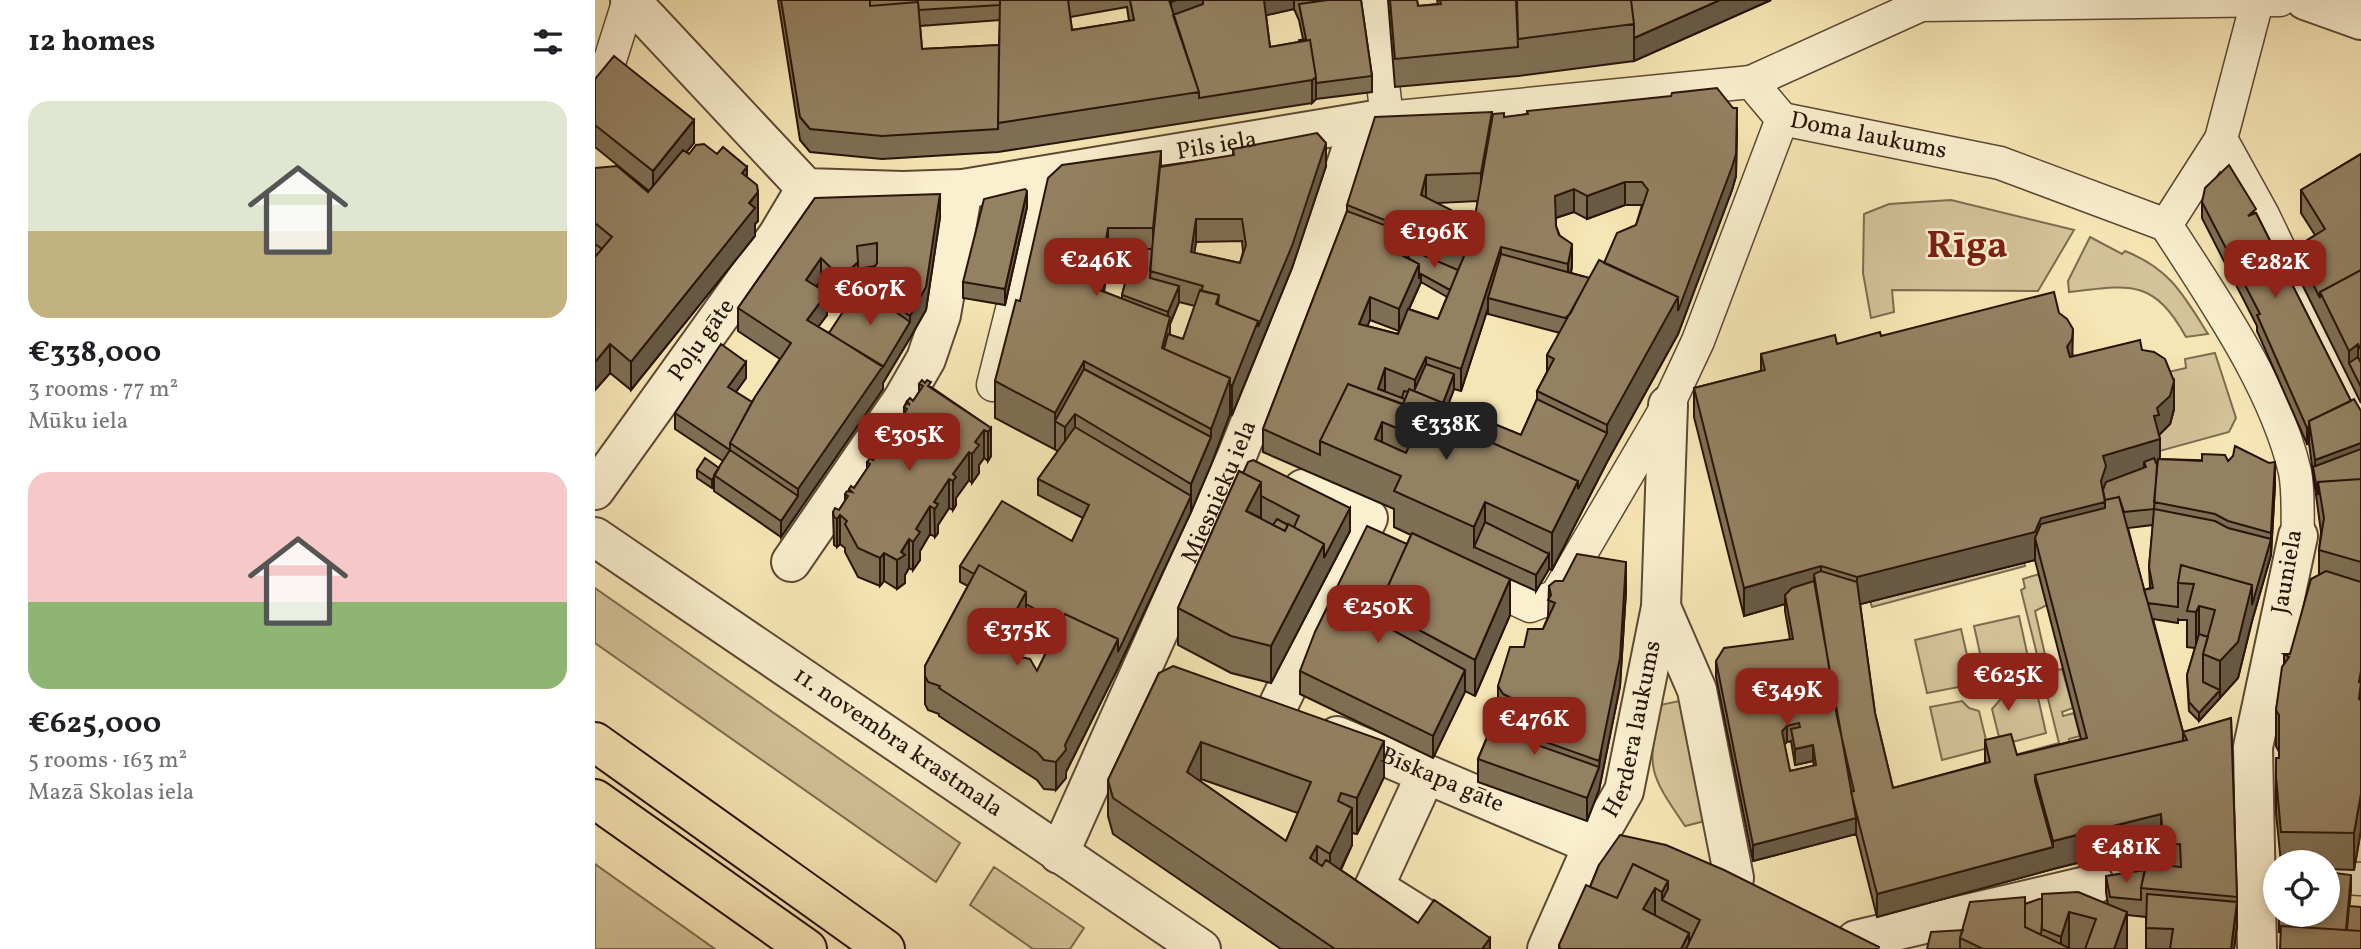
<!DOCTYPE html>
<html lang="en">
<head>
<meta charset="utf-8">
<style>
  :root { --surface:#fff; --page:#f2f2f2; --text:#202124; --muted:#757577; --accent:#8f2418 }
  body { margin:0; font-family:Vollkorn,serif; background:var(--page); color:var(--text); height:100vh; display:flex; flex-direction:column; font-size:26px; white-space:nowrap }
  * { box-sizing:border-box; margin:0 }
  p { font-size:23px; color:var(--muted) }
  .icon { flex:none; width:38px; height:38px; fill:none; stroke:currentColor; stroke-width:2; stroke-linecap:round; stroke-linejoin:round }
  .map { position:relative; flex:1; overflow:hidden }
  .side { display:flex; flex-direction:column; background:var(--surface); width:595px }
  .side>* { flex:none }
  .buttons { position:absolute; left:1668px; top:850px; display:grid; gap:14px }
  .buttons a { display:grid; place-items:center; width:77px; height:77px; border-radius:50%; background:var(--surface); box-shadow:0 4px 10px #0003; font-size:35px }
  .price { position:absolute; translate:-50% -60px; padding:0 16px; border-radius:14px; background:var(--accent); color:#fff; font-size:23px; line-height:46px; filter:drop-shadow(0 2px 4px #0008) }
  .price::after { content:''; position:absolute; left:50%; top:42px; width:21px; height:16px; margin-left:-10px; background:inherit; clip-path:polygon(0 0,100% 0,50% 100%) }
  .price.active { background:#222; color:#fff }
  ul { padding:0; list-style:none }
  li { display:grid; align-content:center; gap:14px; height:371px; padding:0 28px }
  li span { display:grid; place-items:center; height:217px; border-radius:21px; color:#555 }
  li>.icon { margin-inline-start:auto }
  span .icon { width:126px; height:126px; fill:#fffc; stroke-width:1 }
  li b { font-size:30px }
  h2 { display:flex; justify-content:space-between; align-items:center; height:84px; padding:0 28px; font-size:30px }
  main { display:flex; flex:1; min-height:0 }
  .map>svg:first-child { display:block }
</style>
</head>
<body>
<main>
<section class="side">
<h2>12 homes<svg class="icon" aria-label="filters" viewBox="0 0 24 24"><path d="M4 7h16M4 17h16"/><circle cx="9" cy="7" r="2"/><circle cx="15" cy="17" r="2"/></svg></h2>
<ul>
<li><span style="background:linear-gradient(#dfe7d0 60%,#c2b280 0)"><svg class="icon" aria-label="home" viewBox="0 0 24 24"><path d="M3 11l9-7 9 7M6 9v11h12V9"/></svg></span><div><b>€338,000</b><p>3 rooms · 77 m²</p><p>Mūku iela</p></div></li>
<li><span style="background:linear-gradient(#f6c9c9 60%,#8fb573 0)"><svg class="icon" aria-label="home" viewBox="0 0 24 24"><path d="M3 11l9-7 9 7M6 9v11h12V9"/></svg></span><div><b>€625,000</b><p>5 rooms · 163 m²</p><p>Mazā Skolas iela</p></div></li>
</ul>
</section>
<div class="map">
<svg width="1766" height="949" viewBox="0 0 1766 949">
  <rect width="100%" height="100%" fill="#f7e6b5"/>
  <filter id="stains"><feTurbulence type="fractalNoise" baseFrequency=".00286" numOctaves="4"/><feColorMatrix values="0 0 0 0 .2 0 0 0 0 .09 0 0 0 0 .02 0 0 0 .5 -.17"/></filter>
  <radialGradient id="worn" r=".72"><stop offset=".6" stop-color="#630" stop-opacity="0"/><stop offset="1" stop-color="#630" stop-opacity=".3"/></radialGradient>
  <!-- green -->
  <path fill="#d4c298" stroke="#7e6b50" stroke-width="2" d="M1356 200 1479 230 1443 291 1297 290 1299 312 1276 318 1268 273 1269 214 1294 204Z
    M1495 237 1527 254 1530 251C1575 269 1588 294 1613 334L1591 337C1558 278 1535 285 1474 292L1473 281Z
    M1620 353 1641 418 1634 432 1561 452 1562 436 1575 424 1579 409 1547 378 1591 368 1590 359Z
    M1429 563 1430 566 1277 607 1275 600Z
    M1444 574 1452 605 1440 611 1454 672 1467 669 1478 708 1467 712 1468 716 1479 713 1485 736 1474 739 1475 744 1416 756 1464 743 1426 590 1430 588 1428 579Z
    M0 588 365 843 341 882 0 643Z
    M1424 616 1436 671 1405 678 1398 670 1388 667 1379 626Z
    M1366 629 1375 668 1366 676 1364 687 1332 693 1320 640Z
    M1440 684 1451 733 1406 745 1397 709 1405 700 1408 690Z
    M1094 699 1118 819 1090 826C1053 772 1052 769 1065 705Z
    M1367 701 1374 708 1384 711 1393 748 1347 760 1335 707Z
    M0 864 120 949H0Z
    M399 867 489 928 475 949H438L375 905Z"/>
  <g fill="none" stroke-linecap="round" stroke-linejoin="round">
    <!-- pedestrian casing -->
    <g stroke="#5c4834" stroke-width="35">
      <g id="pedestrian">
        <path d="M778 0 792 118 1156 82 1187 119"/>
        <path d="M0 79 15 60 34 0"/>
        <path d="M1156 82 1326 5 1685 0"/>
        <path id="s1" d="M1187 119 1405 163 1571 225"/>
        <path d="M1626 139 1668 215 1766 419"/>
        <path d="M1571 225C1618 298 1680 386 1700 472 1704 492 1702 516 1703 536"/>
        <path d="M1571 225 1626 139 1662 2"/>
        <path d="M398 385 451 174"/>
        <path d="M877 579 935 606 961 596 1073 405 1103 341 1187 119"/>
        <path d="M1732 877 1766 879"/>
      </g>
    </g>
    <!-- minor casing -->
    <g stroke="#5c4834" stroke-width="42">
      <g id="minor">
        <path id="s2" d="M35 0 211 188 308 191 368 189 792 118"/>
        <path d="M1710 0 1766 20"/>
        <path id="s3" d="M0 490 183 235 211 188"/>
        <path id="s4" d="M0 537 606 949"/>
        <path d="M196 562 308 399 331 359 346 315 368 189"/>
        <path d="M1066 607 1102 690 1139 878"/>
        <path d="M681 710 773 518 708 489"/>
        <path id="s5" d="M742 736 998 845"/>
        <path d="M831 774 779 887 854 934"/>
        <path id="s6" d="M464 854 641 458 716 271 765 123"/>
        <path d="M1261 940 1500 884"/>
        <path id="s7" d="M952 949 998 845 1029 791 1066 607 1073 405"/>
        <path d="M1662 949 1658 747 1703 536"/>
      </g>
    </g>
    <!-- primary casing -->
    <g stroke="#291409" stroke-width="42">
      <path id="primary" d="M0 742 290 949
        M0 799 212 949"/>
    </g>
    <!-- pedestrian -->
    <use href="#pedestrian" stroke="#faefcf" stroke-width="32"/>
    <!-- minor -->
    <use href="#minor" stroke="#faefcf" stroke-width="38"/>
    <!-- primary -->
    <use href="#primary" stroke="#f7e6b5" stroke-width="38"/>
  </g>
  <!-- wall -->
  <path fill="#7f6f54" stroke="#291409" stroke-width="2" fill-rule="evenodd" d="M183 0H766L777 76V92L721 99 717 103 403 152 287 159 215 152 205 140ZM532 7 534 21 477 30 475 17ZM699 9 704 20 708 39 704 42 675 47 671 15ZM405 20 404 45 327 49 325 26Z
    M793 0H822L823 6 843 4 842 0H1176L1039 61 923 76 800 87Z
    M0 79 99 143 91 152 94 154H122L152 177 163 221 160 224V236L36 390 15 373 0 390V168L53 192 54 191 0 147Z
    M932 111 1142 130 1141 176 1137 190 1083 334 1012 462 957 570 954 569 941 591 915 579V615L880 696 870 691 838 758 705 694V671L812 544 816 535 799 527V509L668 452V429L752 211V205L897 120 932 114ZM883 201 878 229 842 203ZM1030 205H1047L1041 225 1009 263 994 278 976 273 977 266 961 226V218L979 212 992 219ZM826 282 852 297 843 319 814 309ZM893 308V314L965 333 952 355V372L942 391V399L926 435 853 405 859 389 866 391ZM775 320 804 331 803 334 772 326Z
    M638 149 731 166 697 268 637 415 635 414 616 465 596 512 523 668 471 772V778L461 790 449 789 442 780 344 716V714L333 710 330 704V666L373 586 365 582V566L477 541 488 518 443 495V479L463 451 400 418V381L425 301 566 166 638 156ZM647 241 648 252 645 263 599 253 601 242ZM513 265H535L527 295V299L509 292ZM584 302 600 306 588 339 575 335V324ZM431 620 459 636 442 671 414 652Z
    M1766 154V403L1700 270V248L1720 235 1706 213V190Z
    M220 198 345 217 331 310 315 338 288 383V389L186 537 119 491V484L117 488 102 478V470L124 468 128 461 80 429V413L151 378 141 392 157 402 185 359 143 331V308ZM280 266 270 283V290L234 333 223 327 232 315 222 286 226 280 246 300 263 285V269Z
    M1607 202 1661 213 1756 401 1766 411V830L1759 870 1732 869V863H1686L1681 813V758H1684V752L1681 746V710L1689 664V654H1695L1724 575V550L1726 532 1714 443 1712 444 1662 331V326L1607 218Z
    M432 207 410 305 368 298V282Z
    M1464 313 1478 356 1547 350 1579 409 1575 424 1564 435 1565 459 1633 461 1680 484 1676 555 1657 621 1643 678 1604 721 1594 711 1592 675 1600 648 1592 647V620H1583V618V623L1558 619 1588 732 1636 718 1642 897V925L1639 949H1551V917L1532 915V949H1332L1368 930 1430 904 1467 893 1513 905 1511 892V876L1550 870 1569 865 1566 842 1458 869 1282 917 1261 833V834L1158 861 1121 677V661L1195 639 1190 611V604L1149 616 1099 417V388L1166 371V354L1242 344 1286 336ZM1558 525 1554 567 1555 588 1549 590 1533 528ZM1440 560 1486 739 1422 755 1390 740V763L1298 788 1280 713 1265 604ZM1196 741 1200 765 1218 761 1219 766 1195 771 1189 744 1192 742Z
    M324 384 336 387 396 428V456L393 461 389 458 384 465V473L377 483 374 480 361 498V505L358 510 354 508 343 525V533L340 537 335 534 325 551V560L318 570 314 568 310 575V583L302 589 289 581 285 586 263 577 250 552V548L245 544 242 547 239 545 238 512 244 510 250 501V494L254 491V489L259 488 272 469V462L278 460 291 442V434L297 433 309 414V407L312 401H318L324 392Z
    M644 471 755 531 676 683 636 673 583 645V608Z
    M954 586 1031 591 1025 686 1004 790 992 821 883 782V759L903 712V686L929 647 948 629 953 617Z
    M564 673 789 777 762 834 757 833V845L746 870 823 923 895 949H686L518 834 513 816V780ZM606 779 703 813 691 841 605 781Z
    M1004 865 1284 949H964V945L995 887Z"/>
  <!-- shaded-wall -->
  <path fill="#685a45" stroke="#291409" stroke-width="2" d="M582 0H608V27L576 16V2Z
    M668 0H699V9L668 16Z
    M1125 0H1176L1039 61V38Z
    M721 77V99L717 103V80Z
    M1142 108 1141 176 1137 190 1083 334 1012 462 957 570V533L983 481 1012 433V425Z
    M897 112V140L886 201V173Z
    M99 120V143L58 194V171Z
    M731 143V166L697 268 637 415V386Z
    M566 151V188L558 249V228Z
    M152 167V195L147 173Z
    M831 175V204L826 195Z
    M1030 182V205L992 219V196Z
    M979 189V212L960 218V196Z
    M432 191V207L410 305V289Z
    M163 192V221L160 224V236L36 390V362Z
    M345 194V217L331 310 315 338 288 383V389L186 537V521L203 496V489L315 322V316Z
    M601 219V242L596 275V252Z
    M878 221V250L869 280V252Z
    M513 228V265L502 326V289Z
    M816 235V258L811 272 808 256Z
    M977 244V266L973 287V264Z
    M906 247V269L893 298V308L866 391V369Z
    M226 258V280L211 302V280Z
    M263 262V285L246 300V278Z
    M824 264 826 274V282L804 331V309Z
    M584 286V302L575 324V353L567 348 573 323V312Z
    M232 293V315L212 342V320Z
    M775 297V320L764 346V324Z
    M1478 329 1477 368 1472 347Z
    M15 344V373L0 390V362Z
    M1763 344V373L1754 363V351Z
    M831 357V379L820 395V380Z
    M489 361V397L480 414V442L470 456V427L460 421V450V413Z
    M151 362V378L133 403V387Z
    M790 368V391L783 389Z
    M859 374V389L844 429V414Z
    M635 378V414L616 465 596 512V484L616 437V429Z
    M1579 381V409L1575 424 1564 435 1565 439V467H1551L1549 462V472L1524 504 1440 538V560L1262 605V577L1446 518 1506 481 1508 456 1559 416 1562 408Z
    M787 422V458L780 439Z
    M1714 427V443L1712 444V428Z
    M396 428V456L393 461V432Z
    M389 430V458L384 465V473L377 483V454L380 442Z
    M1766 443V465L1720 474V460Z
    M374 452V480L361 498V505L358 510V474Z
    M1680 462V484L1676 555V533Z
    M119 476V484L117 488V480Z
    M354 479V508L343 525V533L340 537 339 502Z
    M666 482V518L651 511Z
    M596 496V512L523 668 471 772V778L461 790V762Z
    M890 502V538L879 547V527Z
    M335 506V534L325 551V560L318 570V542L321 529Z
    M755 508V531L676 683V646L729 544Z
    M245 515V544L242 547V519Z
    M314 539V568L310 575V583L302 589V560Z
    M1676 539V555L1657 621 1643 678 1625 698V661Z
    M289 553V581L285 586V558Z
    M954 554V569L941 591V575Z
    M1031 562V591L1025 686 1004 790 992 821V798L1004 767Z
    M1226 566V594L1219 574V596L1190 595V604L1149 616V588Z
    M915 579V615L880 696V660Z
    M431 592V620L403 672V644Z
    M1604 606V642L1601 648V612Z
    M870 670V692L838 758V736Z
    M1625 690V698L1604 721V713Z
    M1192 726V742L1187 747V731Z
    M789 741V777L762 834V798Z
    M606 742V779L592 809V772Z
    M1218 745V761L1200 765V749Z
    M1766 794V830L1759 870V833Z
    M757 808V845L735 891V854Z
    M1566 814V842L1458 869 1282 917V894L1458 847V841Z
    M1261 818V834L1158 861V845Z
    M722 846V882L715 858Z
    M1756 875V891L1751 945H1750Z
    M1073 881V903L1067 900V892Z
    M1060 888V924L1048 909Z
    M1642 902V925L1639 949H1636Z
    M1474 912V948L1466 949V937Z
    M1532 912V949H1519Z
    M1094 933V949H1086Z
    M895 938V949H887Z"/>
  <!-- building -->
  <path fill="#948162" stroke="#291409" stroke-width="2" fill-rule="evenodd" d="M186 0H275V6L323 2 327 49 404 45 403 129 287 136 215 129 205 117Z
    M275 0H405V5L324 10 323 2 275 6Z
    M405 0H473L477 30 539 20 535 0H574L604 92 403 123Z
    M608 0H669L675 47 715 40 721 77 717 80 604 98V92L578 15 608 4Z
    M733 0H766L777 76 721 83V77L715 40 704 42V40L711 39 704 4Z
    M795 0H822L823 6 846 4 845 0H921L923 47 800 59Z
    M922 0H1036L1039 24 923 39Z
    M1036 0H1125L1039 38V24Z
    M19 56 99 120 58 171 0 125V79Z
    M1122 88 1138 108H1142L1141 154 1137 167 1083 311V297L1009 263 1022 233 1041 225 1053 190 1047 182H1030L992 196 979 189 960 196 961 226 964 235 977 244 973 264 906 247 866 369 831 357 820 380 790 368 783 389 810 399 808 404 753 384 725 441V455L668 429 752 211 816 235 808 256 824 264 804 309 775 297 764 324 803 334 813 309 843 319 876 239 898 114 909 113V117L933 114 932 111 1076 96 1077 93Z
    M897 112 886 173 831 175 826 195 878 221 869 252 752 205 780 117Z
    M722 133 731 143 697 246 663 327V321L623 305 624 295 606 291 608 286 555 271 565 167 639 155 638 149ZM601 219H647L651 245 645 263 596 252Z
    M109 144 122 154 128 147 152 167 147 173 162 185 163 192 154 203 160 208 36 362 15 344 0 362V257L17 237 0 223V168L22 166 53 192 88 150 94 154 101 145Z
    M566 151 558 228H513L502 289 575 317 567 348 635 378 616 429 489 361 460 413 400 381 421 300 425 301 453 178 467 165Z
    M1766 154V270L1725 292V298L1700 248 1730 229 1706 190Z
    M1634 165 1661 209 1653 216 1661 213 1756 401 1714 421V427L1712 428 1662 315 1665 314 1607 202 1610 188Z
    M430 189 432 191 410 289 368 282 389 199Z
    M345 194 331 287 315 316 270 283 282 263V243L262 246 263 262 246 278 226 258 211 280 232 293 212 320 288 366 203 489 135 443 160 397 196 343 143 308 220 198Z
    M0 244 7 249 0 257Z
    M539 249H557L555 278 584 286 573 312 527 295Z
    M816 250 863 270 855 290 826 274 824 279V264L813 258Z
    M906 254 994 278 975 314 970 318 893 298Z
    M1004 260 1083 297 1012 425 942 391 959 359 952 355Z
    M1766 270V350L1763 344 1754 351 1725 292Z
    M265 286 315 322 288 367 234 333Z
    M605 290 624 295 621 304 663 321 637 386 635 385V378L569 349 573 334 588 339Z
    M1459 292 1464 313 1472 319 1478 329 1477 339 1472 347 1475 357 1545 340 1547 350 1559 352 1570 359 1579 381 1575 396 1562 408 1564 415 1559 416 1565 439 1508 456 1511 466 1506 481 1510 502 1446 518 1440 532 1262 577 1226 566 1149 588 1099 388 1170 370 1166 354 1240 335 1242 344 1285 332 1286 336Z
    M126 344 151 362 133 387 157 402 135 443V450L80 413Z
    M1763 357 1766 363V387L1754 363Z
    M831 364 859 374 848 403 819 391Z
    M489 369 616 437 596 484 480 414 470 427 460 421Z
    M327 380 330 383 332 380 336 382 333 386 396 428 393 432 389 430 380 442 384 445 377 454 374 452 358 474 361 477 358 481 354 479 339 502 343 504 340 509 335 506 321 529 325 532 318 542 314 539 306 552 310 555 302 560 289 553 285 558 263 548 250 524 252 521 245 515 242 519 239 517 238 512 240 508 244 510 253 496 250 494 252 491 257 492 254 489 256 486 259 488 275 464 272 462 275 458 278 460 294 437 291 434 293 431 297 433 312 409 309 407 312 403 315 405 312 401 315 398 318 401 328 386 324 384Z
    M753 384 828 412 983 481 957 533 890 502 879 527 799 491 806 476 725 441ZM787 422 819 435 811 453 780 439Z
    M814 389 926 435 942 399 1012 433 983 489V481L828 412 808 404Z
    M809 391 813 392 810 399 807 398Z
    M1759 399 1766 411V443L1720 460 1714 421Z
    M480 427 596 496 523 652V639L470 614 465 623 431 604V592L384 565 379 574 365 566 407 501 477 541 494 505 443 479Z
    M1640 446 1674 463 1680 462 1676 533 1633 521 1620 514 1559 502 1563 459 1607 461V454L1630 455 1633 461 1638 456Z
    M1766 449V479L1723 482V495L1718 467Z
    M135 450 203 496 186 521 119 475Z
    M110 458 124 468 117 480 102 470Z
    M1559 458 1562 465 1559 509 1620 521 1633 528 1676 539 1657 605V585L1586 565 1583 583V607L1553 603 1549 590 1558 588 1554 567 1559 509 1529 512 1524 497 1510 500 1508 490 1511 482 1551 467 1549 462Z
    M658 460 755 508 729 558V544L699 527 704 516 666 496V482L648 473 653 462Z
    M644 471 666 482 651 511 690 531 693 524 729 544 676 646 636 636 583 608Z
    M1766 479V562L1724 550 1729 518 1723 482Z
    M1524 497 1588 732V741L1440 775V781L1458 847 1282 894 1256 792 1259 791 1242 717 1219 574 1226 571 1262 582 1280 713 1298 788 1395 762 1390 740 1416 734 1422 755 1492 738 1440 538 1446 524 1510 508V500Z
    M682 519 693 525 690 531 678 525Z
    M890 522 954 554 941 575 879 547Z
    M772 526 812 544 783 608V622L870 670 838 736 705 671 720 632Z
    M817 533 915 579 880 660 783 608Z
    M982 554 1031 562 1025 658 1004 761 917 730 927 703 908 694 903 686 915 647H929L933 629H948L960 603 953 600 956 595 954 586 960 581H968Z
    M384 565 431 592 403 644 421 656 435 659 442 671 470 614 523 639 470 745 471 750 461 762 449 760 442 752 344 688 345 686 333 682 330 676V666Z
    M1586 565 1657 585 1643 642 1625 661 1608 654 1620 610 1604 606 1601 612 1592 611 1599 584 1583 583Z
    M1731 571 1766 582V671L1764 682 1766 683 1764 699 1766 700V794L1759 833 1686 832 1681 777V758H1684V715L1681 710 1687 667 1694 657 1689 654H1695L1716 579Z
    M1219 581 1261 818 1158 845 1121 661 1129 648 1198 639 1190 595 1197 588ZM1204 723 1205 727 1196 729 1200 749 1218 745 1221 765 1195 771 1187 731 1192 726Z
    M1604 634 1613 637 1608 654V682L1625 690 1604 713 1594 702 1592 675Z
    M578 666 789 741 762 798 746 793 743 801 757 808 735 854 722 846 715 858 727 866 731 860 823 923 839 900 895 938 887 949H740L518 798 513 780 564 673ZM606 742 716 782 691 841 592 772Z
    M908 699 925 707 917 730V736L1004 767 992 798 883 759Z
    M1636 718 1642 897 1546 888 1551 863 1586 867 1585 844 1569 845 1566 814 1458 841 1440 775 1592 740 1588 732Z
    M1025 835 1071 845 1129 870 1284 947 1283 949H1091L1105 920 1067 900 1073 889V881L1038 864 1022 898 995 887 1004 865Z
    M1038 864 1073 881 1067 892 1060 888 1048 909 1094 933 1086 949H965L964 945 991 885 1022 898Z
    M1550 870 1546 888V900L1515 897 1511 876Z
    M1732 872 1756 875 1751 930 1686 926 1684 933V915H1732Z
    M1483 892 1532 912 1519 949H1490L1501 919 1474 912 1466 937 1447 929V894Z
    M1552 894 1642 902 1636 949H1575L1578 929 1551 928Z
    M1430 897V927L1476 949H1388L1365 938 1375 902Z
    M1447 898V922L1446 935 1430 927V904Z
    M1754 906 1766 907V931L1752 930Z
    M1686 926 1766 931V949H1685Z
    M1368 930 1365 938V949H1332L1336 932Z"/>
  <g text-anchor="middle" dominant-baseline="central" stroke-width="5" stroke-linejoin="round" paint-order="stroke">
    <!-- street labels -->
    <g font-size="24" fill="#291409" stroke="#faefcf">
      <text stroke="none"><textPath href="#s1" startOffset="88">Doma laukums</textPath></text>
      <text stroke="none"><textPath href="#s2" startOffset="672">Pils iela</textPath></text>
      <text stroke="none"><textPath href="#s3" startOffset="184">Poļu gāte</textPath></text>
      <text stroke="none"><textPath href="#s6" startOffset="396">Miesnieku iela</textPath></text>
      <text transform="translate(1693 572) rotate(-80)">Jauniela</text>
      <text stroke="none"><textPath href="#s7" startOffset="238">Herdera laukums</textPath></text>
      <text stroke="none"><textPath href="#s4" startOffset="366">11. novembra krastmala</textPath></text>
      <text stroke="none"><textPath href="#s5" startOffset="114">Bīskapa gāte</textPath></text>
    </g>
    <!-- town labels -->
    <g font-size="38" font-weight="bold" fill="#7a1f14" stroke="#faefcf">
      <text x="1372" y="247">Rīga</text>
    </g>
  </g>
  <rect width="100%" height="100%" filter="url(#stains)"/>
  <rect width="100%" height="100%" fill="url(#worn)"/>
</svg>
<div class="buttons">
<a><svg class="icon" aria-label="locate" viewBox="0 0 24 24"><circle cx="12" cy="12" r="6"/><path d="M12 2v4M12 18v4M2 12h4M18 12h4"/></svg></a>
</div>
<b class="price" style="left:839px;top:270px">€196K</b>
<b class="price" style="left:501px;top:298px">€246K</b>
<b class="price" style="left:1680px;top:300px">€282K</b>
<b class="price" style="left:275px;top:327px">€607K</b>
<b class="price active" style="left:851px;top:462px">€338K</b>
<b class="price" style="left:314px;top:473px">€305K</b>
<b class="price" style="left:783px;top:645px">€250K</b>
<b class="price" style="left:422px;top:668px">€375K</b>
<b class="price" style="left:1413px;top:713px">€625K</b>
<b class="price" style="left:1192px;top:728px">€349K</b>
<b class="price" style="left:939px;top:757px">€476K</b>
<b class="price" style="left:1531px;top:885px">€481K</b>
</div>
</main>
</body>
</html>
